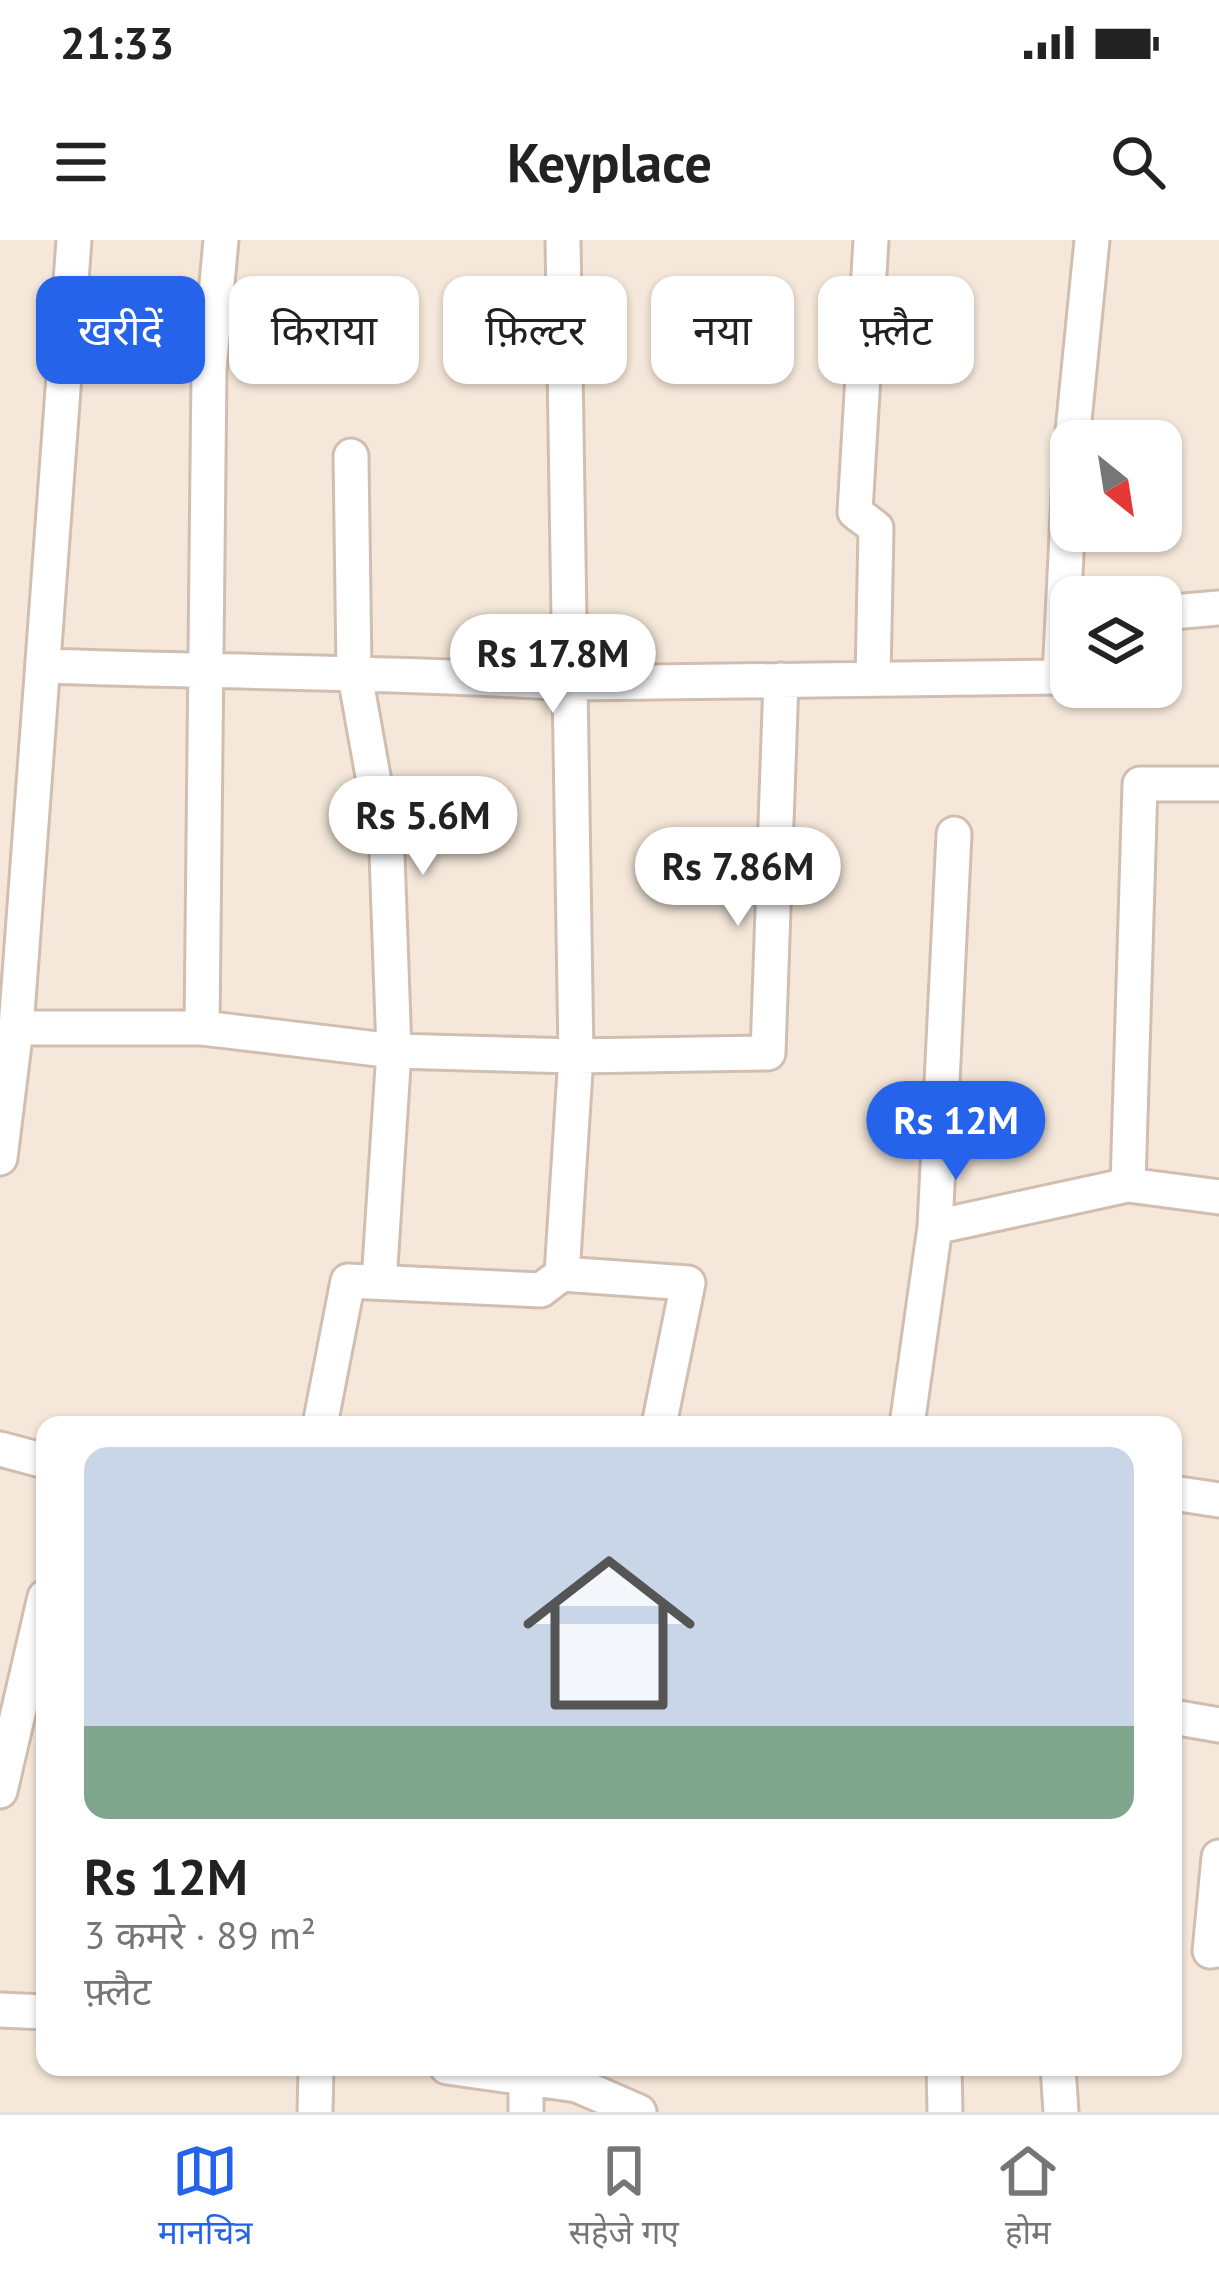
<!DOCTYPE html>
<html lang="hi">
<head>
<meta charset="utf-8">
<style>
  :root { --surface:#fff; --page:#f6f6f6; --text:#222; --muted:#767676; --line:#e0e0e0; --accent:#2563eb }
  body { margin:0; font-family:"PT Sans","Noto Sans Devanagari",sans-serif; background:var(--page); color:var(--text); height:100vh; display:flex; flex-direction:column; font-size:45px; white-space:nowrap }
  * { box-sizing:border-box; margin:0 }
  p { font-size:39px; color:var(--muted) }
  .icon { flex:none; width:66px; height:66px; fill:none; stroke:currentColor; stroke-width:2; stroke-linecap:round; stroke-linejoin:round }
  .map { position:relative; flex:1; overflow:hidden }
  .drawer { position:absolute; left:36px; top:1176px; width:1146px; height:660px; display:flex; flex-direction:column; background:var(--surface); border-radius:24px; box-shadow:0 3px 9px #0004 }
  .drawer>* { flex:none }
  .guide { position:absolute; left:36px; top:36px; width:1149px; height:108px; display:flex; gap:24px }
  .needle { width:78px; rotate:150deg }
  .fabs { position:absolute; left:1050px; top:180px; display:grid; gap:24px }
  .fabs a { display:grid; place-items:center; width:132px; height:132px; border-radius:24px; background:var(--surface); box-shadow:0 3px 9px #0004; font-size:60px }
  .price { position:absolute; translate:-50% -102px; padding:0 27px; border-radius:42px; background:#fff; color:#222; font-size:39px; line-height:78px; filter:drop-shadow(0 3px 6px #0008) }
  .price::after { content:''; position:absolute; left:50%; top:72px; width:36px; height:27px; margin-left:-18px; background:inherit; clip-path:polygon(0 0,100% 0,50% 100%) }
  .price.selected { background:var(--accent); color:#fff }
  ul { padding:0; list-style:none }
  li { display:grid; align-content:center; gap:24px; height:636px; padding:0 48px }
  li+li { border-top:3px solid var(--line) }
  li span { display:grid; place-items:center; height:372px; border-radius:24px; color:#555 }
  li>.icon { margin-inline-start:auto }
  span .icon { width:216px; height:216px; fill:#fffc; stroke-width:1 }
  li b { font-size:51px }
  .chip { padding:0 42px; border-radius:24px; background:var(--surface); box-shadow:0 3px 9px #0004; font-size:42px; line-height:108px }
  .chip.selected { background:var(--accent); color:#fff }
  .status { display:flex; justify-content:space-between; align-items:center; height:84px; padding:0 60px; background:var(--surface); direction:ltr }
  .status svg { height:33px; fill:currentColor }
  header { display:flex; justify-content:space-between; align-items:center; height:156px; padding:0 48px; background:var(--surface); font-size:54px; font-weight:800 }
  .menu { display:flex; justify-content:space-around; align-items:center; height:168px; border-top:3px solid var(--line); background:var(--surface); font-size:33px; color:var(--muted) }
  .menu a { display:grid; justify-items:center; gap:6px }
  .menu .selected { color:var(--accent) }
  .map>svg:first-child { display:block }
</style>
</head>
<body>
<div class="status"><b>21:33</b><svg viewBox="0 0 49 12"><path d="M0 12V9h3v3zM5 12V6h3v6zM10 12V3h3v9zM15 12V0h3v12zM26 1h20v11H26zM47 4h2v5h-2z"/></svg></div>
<header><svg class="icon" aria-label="menu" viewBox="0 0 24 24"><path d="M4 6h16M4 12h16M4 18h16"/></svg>Keyplace<svg class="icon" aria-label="search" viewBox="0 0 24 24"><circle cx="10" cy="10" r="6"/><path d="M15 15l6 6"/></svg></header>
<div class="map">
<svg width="1219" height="1872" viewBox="0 0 1219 1872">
  <rect width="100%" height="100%" fill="#fdf6ec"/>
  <!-- residential -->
  <path fill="#f5e8da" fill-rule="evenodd" d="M0 0H1219V1872H0ZM1071 201H1161V291H1071ZM1071 357H1161V447H1071ZM45 1185H1173V1827H45Z"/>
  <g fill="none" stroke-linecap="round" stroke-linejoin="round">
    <!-- street casing -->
    <g stroke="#d1beb0" stroke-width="39">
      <path id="street" d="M871 0 855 272 876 288 873 439
        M1072 201 1092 0
        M1161 373 1219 368
        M43 426C219 432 394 432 570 443L563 0
        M781 440 768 813 576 816 570 443C733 441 897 439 1060 437L1071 213
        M16 788H202L394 811 387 614 354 430 351 216
        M202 788 209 130 221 0
        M0 918 16 788 74 0
        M1128 945 1140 544H1219
        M935 987 954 594
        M379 1042 394 811 576 816 562 1034
        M320 1185 348 1041 541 1050 562 1034 688 1043 659 1185
        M907 1185 935 987 1128 945 1219 957
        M0 1209 45 1221
        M1173 1253 1219 1260
        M1173 1477 1219 1485
        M0 1551 45 1357
        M1219 1617 1210 1711 1219 1710
        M0 1770 45 1772
        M447 1827 577 1845 639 1872
        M944 1827 945 1872
        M1058 1827 1061 1872
        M526 1838V1872
        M315 1872 316 1827"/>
    </g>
    <!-- street -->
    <use href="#street" stroke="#fff" stroke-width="33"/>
  </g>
</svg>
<div class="fabs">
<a><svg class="needle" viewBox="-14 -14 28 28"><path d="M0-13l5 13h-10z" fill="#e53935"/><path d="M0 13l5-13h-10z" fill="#767676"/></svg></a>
<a><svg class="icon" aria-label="layers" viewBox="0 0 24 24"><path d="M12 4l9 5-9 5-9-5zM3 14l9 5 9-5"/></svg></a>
</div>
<b class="price" style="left:553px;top:476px">Rs 17.8M</b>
<b class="price" style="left:423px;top:638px">Rs 5.6M</b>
<b class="price" style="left:738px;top:689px">Rs 7.86M</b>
<b class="price selected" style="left:956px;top:943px">Rs 12M</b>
<div class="guide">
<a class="chip selected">खरीदें</a>
<a class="chip">किराया</a>
<a class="chip">फ़िल्टर</a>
<a class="chip">नया</a>
<a class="chip">फ़्लैट</a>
</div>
<section class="drawer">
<ul>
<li><span style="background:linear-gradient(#c9d6e8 75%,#7fa58c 0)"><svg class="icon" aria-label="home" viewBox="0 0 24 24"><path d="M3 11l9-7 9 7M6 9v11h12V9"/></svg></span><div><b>Rs 12M</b><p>3 कमरे · 89 m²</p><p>फ़्लैट</p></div></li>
</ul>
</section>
</div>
<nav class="menu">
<a class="selected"><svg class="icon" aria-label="map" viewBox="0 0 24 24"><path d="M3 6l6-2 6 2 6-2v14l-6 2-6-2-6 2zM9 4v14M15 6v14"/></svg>मानचित्र</a>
<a><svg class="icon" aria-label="saved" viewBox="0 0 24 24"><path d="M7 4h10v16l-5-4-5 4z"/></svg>सहेजे गए</a>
<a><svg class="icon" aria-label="home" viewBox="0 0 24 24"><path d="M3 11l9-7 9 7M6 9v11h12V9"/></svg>होम</a>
</nav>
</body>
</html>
